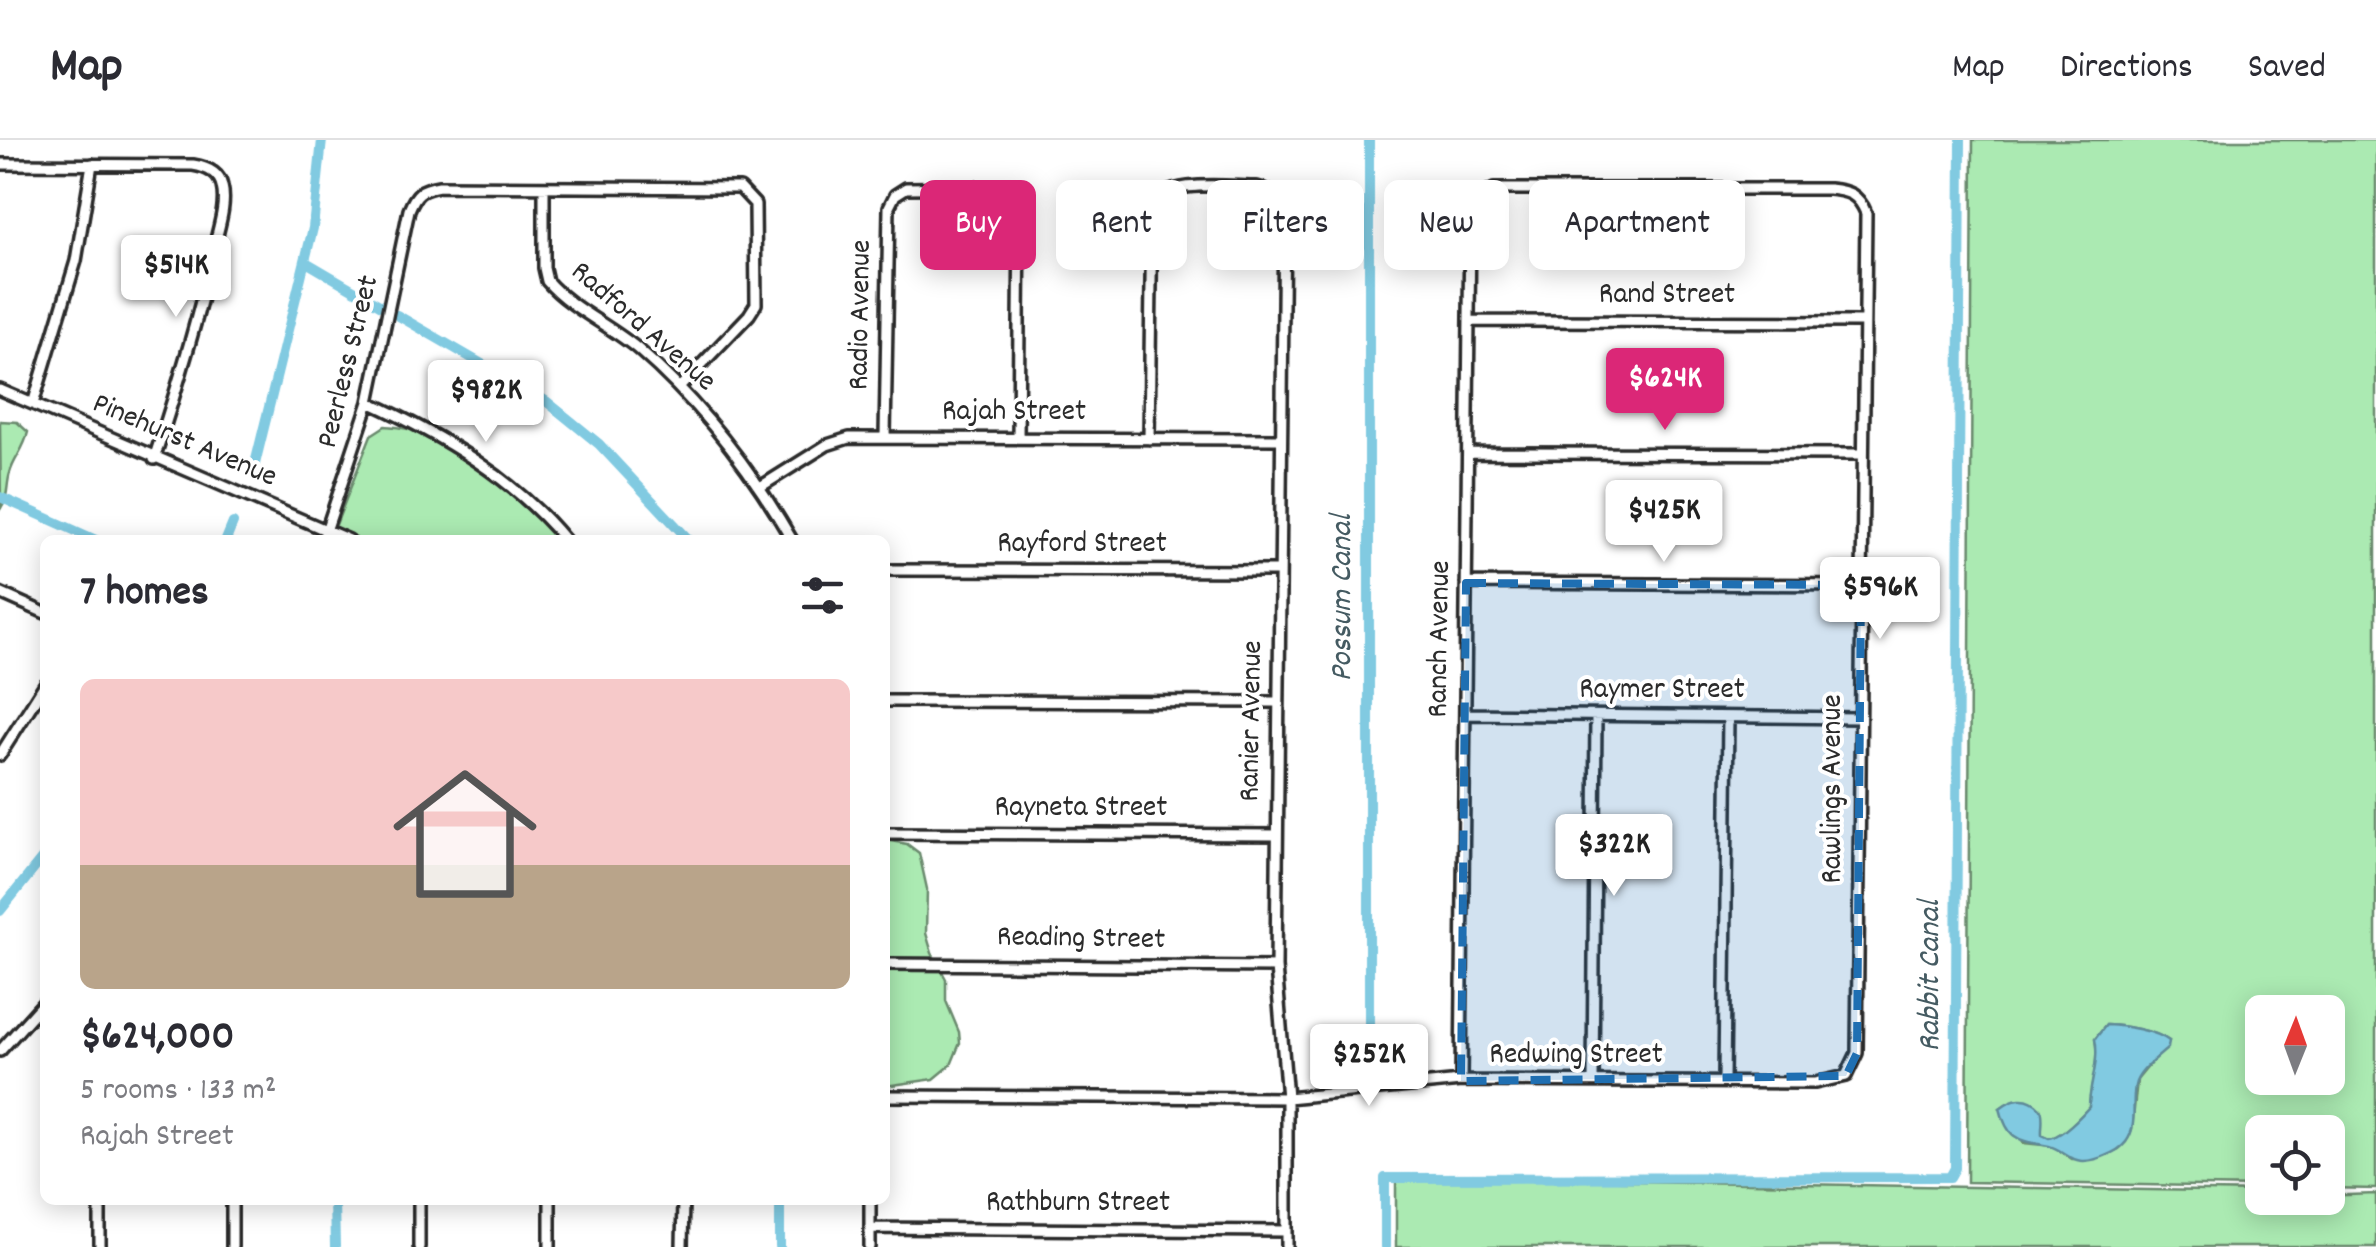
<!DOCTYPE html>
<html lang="en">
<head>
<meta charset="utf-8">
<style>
  :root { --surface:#fff; --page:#f7f7f7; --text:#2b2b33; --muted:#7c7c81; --line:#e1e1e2; --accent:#db2777 }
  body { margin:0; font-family:Dekko,sans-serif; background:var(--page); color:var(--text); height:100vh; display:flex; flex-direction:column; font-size:38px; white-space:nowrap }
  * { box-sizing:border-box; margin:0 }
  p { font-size:32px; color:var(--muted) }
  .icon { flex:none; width:55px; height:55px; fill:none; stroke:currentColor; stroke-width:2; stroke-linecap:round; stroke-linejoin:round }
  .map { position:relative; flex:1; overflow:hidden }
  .side { position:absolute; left:40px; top:395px; width:850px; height:670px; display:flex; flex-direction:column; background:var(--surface); border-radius:15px; box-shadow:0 5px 25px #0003 }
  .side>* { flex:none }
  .hud { position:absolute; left:920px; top:40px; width:950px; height:90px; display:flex; gap:20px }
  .needle { width:65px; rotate:1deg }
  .buttons { position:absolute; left:2245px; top:855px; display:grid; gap:20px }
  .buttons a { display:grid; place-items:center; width:100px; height:100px; border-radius:15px; background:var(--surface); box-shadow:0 5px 25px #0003; font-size:50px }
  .price { position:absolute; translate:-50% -85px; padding:0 22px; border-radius:10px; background:#fff; color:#222; font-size:32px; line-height:65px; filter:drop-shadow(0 2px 5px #0008) }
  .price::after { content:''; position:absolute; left:50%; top:60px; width:30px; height:22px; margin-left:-15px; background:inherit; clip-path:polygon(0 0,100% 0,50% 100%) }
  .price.on { background:var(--accent); color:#fff }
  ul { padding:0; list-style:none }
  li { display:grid; align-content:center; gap:20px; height:530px; padding:0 40px }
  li+li { border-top:2px solid var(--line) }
  li span { display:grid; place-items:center; height:310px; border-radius:15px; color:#555 }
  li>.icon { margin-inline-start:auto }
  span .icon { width:180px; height:180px; fill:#fffc; stroke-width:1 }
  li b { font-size:42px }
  h2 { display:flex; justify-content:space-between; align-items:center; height:120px; padding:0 40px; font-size:42px }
  .pill { padding:0 35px; border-radius:15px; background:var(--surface); box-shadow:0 5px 25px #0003; font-size:35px; line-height:90px }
  .pill.on { background:var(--accent); color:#fff }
  header { display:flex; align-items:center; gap:60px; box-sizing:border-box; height:140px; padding:0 50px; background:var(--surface); border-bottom:2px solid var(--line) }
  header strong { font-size:48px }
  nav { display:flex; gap:55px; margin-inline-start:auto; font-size:35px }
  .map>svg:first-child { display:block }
</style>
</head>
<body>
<header>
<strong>Map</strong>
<nav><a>Map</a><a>Directions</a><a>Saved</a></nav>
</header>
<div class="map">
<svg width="2376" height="1107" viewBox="0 0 2376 1107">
  <rect width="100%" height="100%" fill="#fff"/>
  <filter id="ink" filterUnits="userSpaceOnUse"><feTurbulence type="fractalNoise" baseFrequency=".01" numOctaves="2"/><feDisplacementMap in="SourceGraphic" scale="20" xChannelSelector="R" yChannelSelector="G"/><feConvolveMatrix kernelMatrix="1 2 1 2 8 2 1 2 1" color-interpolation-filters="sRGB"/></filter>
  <g filter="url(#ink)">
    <!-- green -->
    <path fill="#abeab2" stroke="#6b8a6e" stroke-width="2.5" fill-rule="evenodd" d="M1973 0H2376V1049L2328 1048V992H2262V1047L1967 1042ZM2262 872H2328V938H2262ZM2106 885C2125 886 2155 890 2169 901L2137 940 2132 989 2126 1002 2119 1009 2095 1019H2072L2053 1006 2024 1003 2000 968C2017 956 2022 958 2040 968L2042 995 2049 998C2061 997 2080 977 2089 967 2090 944 2100 922 2095 899Z
      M0 281 17 282 28 292C24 310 14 318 10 333 6 346 9 356 1 368Z
      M385 286C462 290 508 349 560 400H330L371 295Z
      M885 700 907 704 919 713 927 749 926 793 932 813 946 839V861L959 892 960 903 951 925 934 939 885 946Z
      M1396 1037 2262 1052V1058L2376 1054V1107H1396Z"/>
    <!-- water -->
    <path fill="#81cae1" stroke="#5f8a98" stroke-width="2.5" d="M2106 885C2125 886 2155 890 2169 901L2168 908C2158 917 2141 929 2136 942 2130 960 2139 986 2126 1002 2118 1013 2090 1024 2077 1020 2067 1017 2059 1008 2049 1006 2020 1000 2008 1002 2000 968 2012 958 2028 954 2040 968 2045 974 2041 988 2042 995L2049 998C2061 997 2080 977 2089 967 2089 944 2100 922 2095 899Z"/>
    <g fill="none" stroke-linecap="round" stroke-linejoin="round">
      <!-- canal -->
      <path stroke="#81cae1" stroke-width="10" d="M306 122 383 167
        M397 175 546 261 599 304 689 400
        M253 332 313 88 322 0
        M0 357 96 400
        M226 400 233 383
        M0 771 45 715
        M1369 916V0
        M334 1060 335 1107
        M780 1107V1060
        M1385 1107V1038L1950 1037 1955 1028 1961 0"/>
      <!-- street casing -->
      <g stroke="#2b2b2b" stroke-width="16">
        <path id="street" d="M0 24 193 25C206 27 219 32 222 46 227 65 218 89 214 108 198 180 177 249 154 319
          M544 47V128L547 141C570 168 611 186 639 210 701 264 751 329 792 400
          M1470 181 1864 182
          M0 250 349 400
          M369 262C441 295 514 338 565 400
          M33 264 76 121 92 24
          M885 297 889 67 895 55 906 48 993 47 1014 56 1020 71 1018 298
          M1149 299 1152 65C1166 38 1229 47 1257 47 1274 51 1278 57 1284 73L1276 827 1287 958V1107
          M1468 313 1863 314
          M760 347 827 305 849 298 1281 299
          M323 400 369 262 409 70C416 53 421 49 439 46L740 48 755 64 756 164 749 175 679 248
          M885 430 1279 431
          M1466 443 1861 445
          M0 453 45 473
          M885 561 1278 562
          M1465 574 1859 578
          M0 615 45 544
          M885 693 1277 695
          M885 824 1276 827
          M0 911 45 861
          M1593 941 1596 576
          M1724 941 1728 577
          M885 956 1287 958 1461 941 1815 943 1846 936 1857 913 1866 73C1858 54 1849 51 1829 49H1494L1476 59 1470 82 1461 941
          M870 1088 1287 1091
          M100 1107V1060
          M232 1107V1060
          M419 1107V1060
          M550 1107V1060
          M682 1107 683 1060
          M870 1107V1060"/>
      </g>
      <!-- street -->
      <use href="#street" stroke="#fff" stroke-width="9"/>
    </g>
  </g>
  <!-- marked area -->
  <path fill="#1f6fb2" fill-opacity="0.2" stroke="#1f6fb2" stroke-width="8" stroke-dasharray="20 12" stroke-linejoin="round" d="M1466 443 1861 445 1857 913 1846 936 1461 941Z"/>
  <g text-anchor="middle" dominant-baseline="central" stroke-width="8" stroke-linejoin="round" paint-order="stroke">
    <!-- street labels -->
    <g font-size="30" fill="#2b2b2b" stroke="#fff">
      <text x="1667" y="156">Rand Street</text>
      <text transform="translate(862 175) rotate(-89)">Radio Avenue</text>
      <text transform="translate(642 188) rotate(41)">Radford Avenue</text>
      <text transform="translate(350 222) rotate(-76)">Peerless Street</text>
      <text x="1014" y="273">Rajah Street</text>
      <text transform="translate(184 302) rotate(23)">Pinehurst Avenue</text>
      <text x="1082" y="405">Rayford Street</text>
      <text transform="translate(1441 499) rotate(-89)">Ranch Avenue</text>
      <text x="1662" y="551">Raymer Street</text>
      <text transform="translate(1253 581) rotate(-89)">Ranier Avenue</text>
      <text transform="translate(1834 649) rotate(-90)">Rawlings Avenue</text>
      <text x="1081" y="669">Rayneta Street</text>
      <text transform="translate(1081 800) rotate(1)">Reading Street</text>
      <text x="1576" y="916">Redwing Street</text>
      <text x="1078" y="1064">Rathburn Street</text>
    </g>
    <!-- water labels -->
    <g font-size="32" font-style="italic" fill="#455b62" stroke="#fff">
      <text transform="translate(1344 458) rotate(-90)">Possum Canal</text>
      <text transform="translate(1932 836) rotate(-90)">Rabbit Canal</text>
    </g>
  </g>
</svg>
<div class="buttons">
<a><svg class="needle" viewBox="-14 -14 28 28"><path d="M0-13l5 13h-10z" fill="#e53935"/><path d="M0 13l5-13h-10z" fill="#7c7c81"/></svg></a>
<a><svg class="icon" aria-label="locate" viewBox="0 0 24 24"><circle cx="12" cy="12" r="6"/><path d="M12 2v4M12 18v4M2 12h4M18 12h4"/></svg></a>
</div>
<b class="price" style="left:176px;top:180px">$514K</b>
<b class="price on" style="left:1665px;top:293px">$624K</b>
<b class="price" style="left:486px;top:305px">$982K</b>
<b class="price" style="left:1664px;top:425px">$425K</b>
<b class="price" style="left:1880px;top:502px">$596K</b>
<b class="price" style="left:1614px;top:759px">$322K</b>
<b class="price" style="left:1369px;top:969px">$252K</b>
<div class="hud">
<a class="pill on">Buy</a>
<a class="pill">Rent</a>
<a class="pill">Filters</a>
<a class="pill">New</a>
<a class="pill">Apartment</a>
</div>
<section class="side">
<h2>7 homes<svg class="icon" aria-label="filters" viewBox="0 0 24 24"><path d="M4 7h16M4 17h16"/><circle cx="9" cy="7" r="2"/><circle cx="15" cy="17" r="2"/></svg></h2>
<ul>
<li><span style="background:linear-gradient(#f6c9c9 60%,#b9a48a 0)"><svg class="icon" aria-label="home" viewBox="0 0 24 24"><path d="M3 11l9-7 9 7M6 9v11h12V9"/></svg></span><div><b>$624,000</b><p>5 rooms · 133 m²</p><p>Rajah Street</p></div></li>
</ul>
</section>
</div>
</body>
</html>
